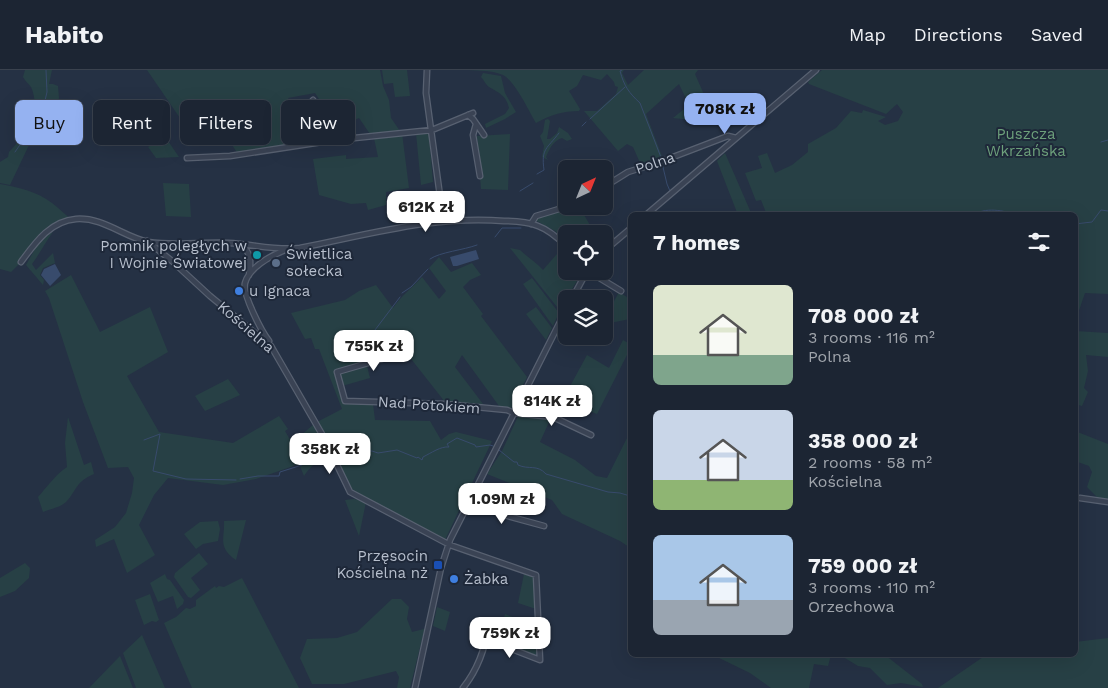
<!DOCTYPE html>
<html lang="en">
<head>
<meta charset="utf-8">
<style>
  :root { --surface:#1c2533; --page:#252d3b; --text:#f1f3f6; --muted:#a0a5ac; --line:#3a424e; --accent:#95b2f1 }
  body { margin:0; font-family:"Work Sans",sans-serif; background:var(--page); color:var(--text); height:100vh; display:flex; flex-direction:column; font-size:19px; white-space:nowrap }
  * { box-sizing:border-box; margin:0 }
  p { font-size:16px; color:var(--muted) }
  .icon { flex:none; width:28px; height:28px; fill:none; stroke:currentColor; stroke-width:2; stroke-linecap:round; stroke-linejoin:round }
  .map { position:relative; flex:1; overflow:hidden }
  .sheet { position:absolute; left:628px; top:142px; width:450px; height:445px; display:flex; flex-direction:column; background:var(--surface); border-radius:8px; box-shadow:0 5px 20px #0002,0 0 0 1px var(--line) }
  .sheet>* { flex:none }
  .guide { position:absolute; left:15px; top:30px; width:475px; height:45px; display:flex; gap:10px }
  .needle { width:32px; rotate:43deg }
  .buttons { position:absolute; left:558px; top:90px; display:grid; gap:10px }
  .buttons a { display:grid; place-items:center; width:55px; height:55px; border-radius:8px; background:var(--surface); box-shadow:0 5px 20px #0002,0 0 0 1px var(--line); font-size:25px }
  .price { position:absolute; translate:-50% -42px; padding:0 11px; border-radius:10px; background:#fff; color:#222; font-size:16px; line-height:32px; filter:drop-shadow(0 1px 2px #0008) }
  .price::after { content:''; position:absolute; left:50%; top:30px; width:15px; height:11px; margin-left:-8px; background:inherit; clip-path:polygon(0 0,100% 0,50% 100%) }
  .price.current { background:var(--accent); color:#111 }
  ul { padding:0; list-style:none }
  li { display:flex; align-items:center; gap:15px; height:125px; padding:0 25px }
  li span { display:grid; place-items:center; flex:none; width:140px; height:100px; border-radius:8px; color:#555 }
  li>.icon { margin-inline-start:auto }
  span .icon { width:60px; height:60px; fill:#fffc; stroke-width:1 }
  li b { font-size:21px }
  h2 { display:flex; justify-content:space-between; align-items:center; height:60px; padding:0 25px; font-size:21px }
  .chip { padding:0 18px; border-radius:8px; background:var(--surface); box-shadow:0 5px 20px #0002,0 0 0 1px var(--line); font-size:18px; line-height:45px }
  .chip.current { background:var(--accent); color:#111 }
  header { display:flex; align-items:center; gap:30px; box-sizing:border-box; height:70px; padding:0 25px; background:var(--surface); border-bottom:1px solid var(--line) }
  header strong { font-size:24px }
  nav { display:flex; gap:28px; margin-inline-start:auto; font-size:18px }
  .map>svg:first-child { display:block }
</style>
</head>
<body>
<header>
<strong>Habito</strong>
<nav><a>Map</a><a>Directions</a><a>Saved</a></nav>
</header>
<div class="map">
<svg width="1108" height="618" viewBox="0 0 1108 618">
  <rect width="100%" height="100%" fill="#253144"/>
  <!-- green -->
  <path fill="#274045" d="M25 0H52L49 14H53L58 16 59 28 49 59 35 68 29 75 10 115 0 113V92L8 87 9 82 18 72 26 52C37 47 36 27 31 17 29 14 25 11 23 7Z
    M147 0H380L383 16 389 30 391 48 400 61 370 64 359 48 337 58 318 31 319 29 315 23 288 28 316 71 238 84 218 54 210 61 199 46 188 54 182 51Z
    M382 0H407L410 26 395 27 393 13 384 14Z
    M468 0H624L622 3 628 15 644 0H698L695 4 713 45 702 51 673 48 689 35 679 14 646 44 663 89 641 95 633 77 627 74 618 81 584 41H597L616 24 618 17 615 16 614 12 607 4 601 10 583 5 577 16 569 21 580 39 579 41C563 41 550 45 536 53 529 41 515 11 503 5 492 0 479 1 468 0Z
    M822 0H1108V224L1085 223 1075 252V145H767L761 130 756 131 745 103 762 98 758 86 767 83 775 103 792 95 808 82V74L836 58 851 41 862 43 863 40 886 47 878 51 885 55 898 51 903 42 897 34 886 44 809 14 808 12Z
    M483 3 501 6 505 23 516 42 505 49 486 58 485 54 505 44 509 38C506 25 499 23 489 17 486 15 484 10 481 7Z
    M548 49 550 51 547 69H550L557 63 559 57 568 63 572 69 567 71 562 68C553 71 550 78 546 87L548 90 542 87 544 76 540 66 543 62 545 50Z
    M426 62 429 65 433 112 421 115 416 63Z
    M402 63 409 118 386 122V135L368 140 366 133 351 134 319 125 313 89 346 85V89L378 87 374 68Z
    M510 64 508 120 481 119 477 66Z
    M166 68 179 87 156 88 148 77Z
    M725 83 752 145H738L717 91Z
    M163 113 189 114 191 147 166 146Z
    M0 114C18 117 38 122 52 133 59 138 64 144 71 149L40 165 28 180 21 192 11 202 0 199Z
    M579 136 595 164H566V173L555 161 535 150 540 147Z
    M53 162C45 173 40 183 32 194L36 200 53 183 55 193 43 198 40 205 44 210 43 215 26 195 40 170Z
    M563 177 566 180V201H583L566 229 561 242 510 178 520 180C527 187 536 192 543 200Z
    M439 187 451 202 472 193 481 205 470 210 463 217 483 244 481 246 527 307 511 339 499 336 462 285 455 297 483 334 445 332 393 266 379 274 388 285 334 301 344 334H373L375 350 430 351 441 370 449 364 456 362 492 371 445 470 357 423 350 417 335 384 317 352 342 339 319 279H315L311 268 305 269 291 243 345 230 359 221 376 215 393 238C401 226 412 218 422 207L439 229 446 221 429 198Z
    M71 205 100 262 150 237 168 282 127 306 159 362 233 373 279 346 288 359 285 361 292 373 314 354 331 389C319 389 310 396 304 406L299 394 256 409 223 415 168 408 154 425 139 455 155 485 127 503 114 469 96 477 95 470 115 457 126 443 132 423 134 408 128 397 108 398 83 332 49 228 45 221Z
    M532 208 559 243 553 256 523 214Z
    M619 222 630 229V249L610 253 606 246Z
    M536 237 552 258 546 270 526 244Z
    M1075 261 1108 263V287L1086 285 1088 301 1084 318 1088 322 1082 336 1075 334Z
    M623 270 630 274V279L597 344 562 331 587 285 609 298Z
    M367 296 370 308 342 316 339 306 340 303Z
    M228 309 240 325 205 341 195 326Z
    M528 325 555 339 540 372 575 390 596 406 607 408 630 362V481L629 477 620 471 562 444 552 430 487 404 502 381Z
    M68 347 84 395 91 392 94 404C75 412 78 419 66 432 61 437 50 439 43 442L38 427C47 417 56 404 67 397L65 373Z
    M1075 361 1108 374V430L1098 428 1087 417 1092 402 1089 396 1075 391Z
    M354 429 366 432 359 466 345 430Z
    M246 450 236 490C217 477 225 468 224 451Z
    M218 451 220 459 218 471 203 474 196 479 184 464 200 452Z
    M199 483 208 494 191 508 200 520 191 528 188 527 174 507 175 503Z
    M25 493 30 498 29 508 15 521 0 527V508Z
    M165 504 167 509 170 510 184 530 183 534 177 539 173 526 158 532 150 513Z
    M524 504 535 507 536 539 518 533Z
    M242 508 299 618H192L164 553 176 547 186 538 190 539 196 536V530L215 516 216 518 219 516 224 517Z
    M150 524 159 550 156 552 152 551 144 555 135 530Z
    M392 529H401L409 537 407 549 412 562 424 559V561L410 618H397L399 607 396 601 344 614H312L300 588 307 569 337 568 357 562Z
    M437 537 450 542 445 561 433 556Z
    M505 544 536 556 537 580 534 589 517 582 521 568 501 560Z
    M142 565 165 618H136L123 583Z
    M1108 568V618H938L986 585H1075V572Z
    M713 585H831L828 596 814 594 809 618H771L750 603Z
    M840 585H885L922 614 923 617 901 613 887 615 870 598 858 596Z
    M120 586 133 618H89Z"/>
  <!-- water -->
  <path fill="#384b6c" d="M476 180 479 189 457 196H453L450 187Z
    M55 194 61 205 50 216 41 205 44 199Z"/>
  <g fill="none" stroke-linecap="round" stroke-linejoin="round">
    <!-- stream -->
    <path stroke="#384b6c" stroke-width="1" d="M622 0 620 1C624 16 629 23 640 33L662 90
      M590 49 625 17
      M582 56 586 52
      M1101 72 1108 70
      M15 82 42 43 47 22 46 0
      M662 93 667 114 670 121
      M537 104 544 100C541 78 547 79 559 63
      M520 121 533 113
      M964 145H966
      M973 145C985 137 1003 140 1017 145
      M1075 154 1092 152 1101 140 1108 141
      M495 167 502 158H521
      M430 189C440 182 464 180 477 175
      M402 223 411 217 428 199
      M375 260 400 227
      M351 282 370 272 374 261
      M144 370 160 364 153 401 186 409 236 410
      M333 379 372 381 378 383 397 380 417 388 418 387 422 390 423 387C431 383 441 376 449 377L447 374 457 368 475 375 476 377 490 375 493 376
      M499 380 514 392H517L518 395C529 400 537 394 546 404L608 422 620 423 630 426
      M240 409 258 406H279L280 402 302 395 315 384 327 381"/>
    <!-- minor casing -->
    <g stroke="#586171" stroke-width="7">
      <path id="minor" d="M427 0 426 23 440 126V152
        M313 30 341 69
        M468 45 473 49 484 65
        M476 54 473 65 480 106
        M187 88 230 86 335 70 432 60 473 43
        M604 117 628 102 660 92 728 66 736 68
        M646 145 816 0
        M531 154 536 146 569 136
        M147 171 172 191 210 226 271 276 323 366 350 422 450 475 536 505 540 590 486 569
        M240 174C252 183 251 192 249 205
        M604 181 630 159
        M21 192C35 173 50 151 76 149 103 147 124 167 148 172 174 176 202 172 228 173 253 174 275 181 300 178 367 165 435 145 504 151 516 151 528 152 538 156 549 160 558 168 566 176
        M588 201 621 221
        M572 229 587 201
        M269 271C262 262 242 224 245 213 249 198 270 186 283 181
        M403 280 389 287 337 302 345 331 445 334 507 340 514 343 553 347 591 365
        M1080 428 1108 432
        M470 429 504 445 544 456
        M415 618 441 498 450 470 566 240
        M463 618C478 599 485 580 488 557"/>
    </g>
    <!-- minor -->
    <use href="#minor" stroke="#3a4354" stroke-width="4.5"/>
  </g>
  <!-- markers -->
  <circle fill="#0f9aa8" stroke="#1e2839" stroke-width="2" cx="257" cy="185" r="5"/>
  <circle fill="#5c6f8a" stroke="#1e2839" stroke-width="2" cx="276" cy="193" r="5"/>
  <g fill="#3f7fe0" stroke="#1e2839" stroke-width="2">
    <circle cx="239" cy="221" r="5"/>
    <circle cx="454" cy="509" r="5"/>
  </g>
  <rect fill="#1a4fb4" stroke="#1e2839" stroke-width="2" x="433" y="490" width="10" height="10" rx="2.5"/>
  <g text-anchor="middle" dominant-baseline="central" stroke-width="4" stroke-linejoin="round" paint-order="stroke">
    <!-- park labels -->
    <g font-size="15" fill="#6da07b" stroke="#1e2839">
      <text x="1026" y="64">Puszcza<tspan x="1026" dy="17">Wkrzańska</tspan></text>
    </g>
    <!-- street labels -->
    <g font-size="15" fill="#b7bfcd" stroke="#1e2839">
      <text transform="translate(655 93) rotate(-19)">Polna</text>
      <text transform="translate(246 257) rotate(41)">Kościelna</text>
      <text transform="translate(429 335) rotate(4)">Nad Potokiem</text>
    </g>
    <!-- poi labels -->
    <g font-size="15" fill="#b7bfcd" stroke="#1e2839" text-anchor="start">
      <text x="247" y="176" text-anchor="end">Pomnik poległych w<tspan x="247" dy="17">I Wojnie Światowej</tspan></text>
      <text x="286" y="184">Świetlica<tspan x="286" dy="17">sołecka</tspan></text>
      <text x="249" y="221">u Ignaca</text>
      <text x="428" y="486" text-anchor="end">Przęsocin<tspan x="428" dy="17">Kościelna nż</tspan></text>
      <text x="464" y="509">Żabka</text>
    </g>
  </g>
</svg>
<div class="buttons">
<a><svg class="needle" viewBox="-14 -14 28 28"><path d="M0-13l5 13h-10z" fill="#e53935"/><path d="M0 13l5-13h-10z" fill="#a0a5ac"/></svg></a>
<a><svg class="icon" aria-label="locate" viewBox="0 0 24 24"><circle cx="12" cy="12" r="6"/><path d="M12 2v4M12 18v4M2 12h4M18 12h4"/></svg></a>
<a><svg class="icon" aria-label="layers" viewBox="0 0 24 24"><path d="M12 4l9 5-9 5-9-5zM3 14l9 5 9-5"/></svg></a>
</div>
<b class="price current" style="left:725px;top:65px">708K zł</b>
<b class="price" style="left:426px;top:163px">612K zł</b>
<b class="price" style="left:374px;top:302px">755K zł</b>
<b class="price" style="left:552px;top:357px">814K zł</b>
<b class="price" style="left:330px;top:405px">358K zł</b>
<b class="price" style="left:502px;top:455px">1.09M zł</b>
<b class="price" style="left:510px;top:589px">759K zł</b>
<div class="guide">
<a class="chip current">Buy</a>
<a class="chip">Rent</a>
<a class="chip">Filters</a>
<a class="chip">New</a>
</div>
<section class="sheet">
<h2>7 homes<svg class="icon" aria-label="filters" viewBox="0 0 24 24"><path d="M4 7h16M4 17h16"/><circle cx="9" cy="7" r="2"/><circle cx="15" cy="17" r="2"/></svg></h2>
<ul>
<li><span style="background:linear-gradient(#dfe7d0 70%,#7fa58c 0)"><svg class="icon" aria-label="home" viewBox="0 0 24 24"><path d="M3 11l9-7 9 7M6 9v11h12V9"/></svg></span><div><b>708 000 zł</b><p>3 rooms · 116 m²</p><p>Polna</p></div></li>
<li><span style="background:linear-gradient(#c9d6e8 70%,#8fb573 0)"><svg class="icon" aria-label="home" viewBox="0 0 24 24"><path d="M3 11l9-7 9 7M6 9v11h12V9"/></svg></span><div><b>358 000 zł</b><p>2 rooms · 58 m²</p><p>Kościelna</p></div></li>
<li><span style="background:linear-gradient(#a9c7e8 65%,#9aa5b1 0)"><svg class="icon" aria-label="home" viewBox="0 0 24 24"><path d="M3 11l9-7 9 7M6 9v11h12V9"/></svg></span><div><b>759 000 zł</b><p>3 rooms · 110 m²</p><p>Orzechowa</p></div></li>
</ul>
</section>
</div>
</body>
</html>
